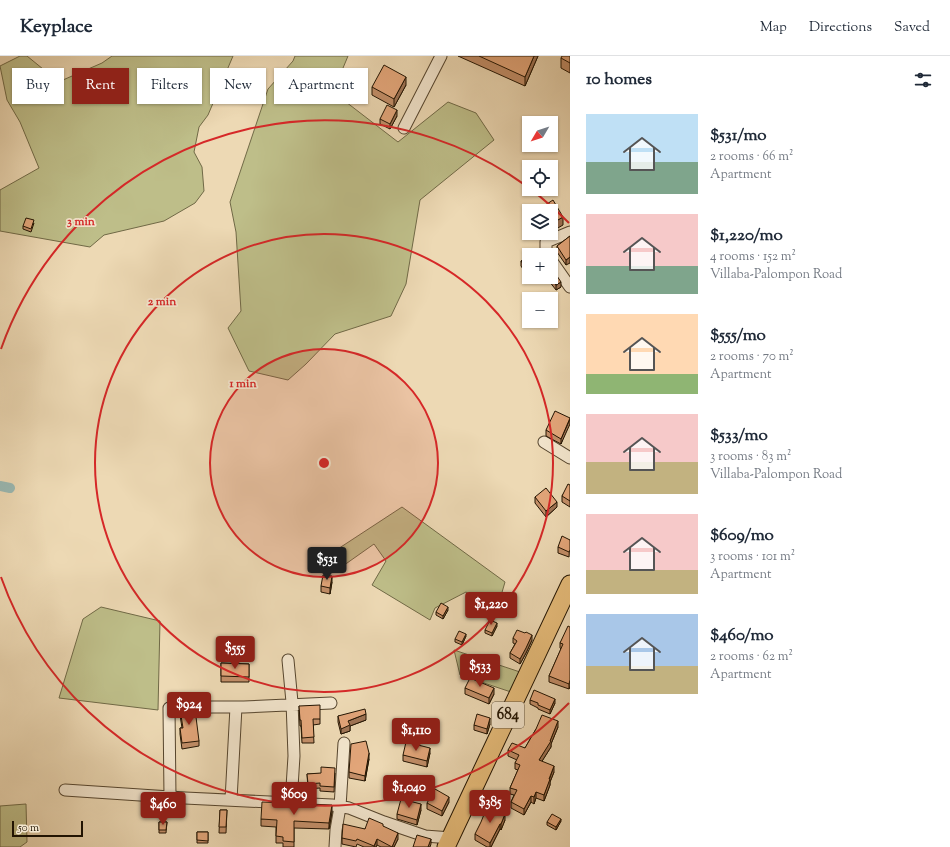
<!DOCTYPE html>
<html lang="en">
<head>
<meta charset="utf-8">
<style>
  :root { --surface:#fff; --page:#f6f6f7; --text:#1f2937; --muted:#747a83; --line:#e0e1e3; --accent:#8f2418 }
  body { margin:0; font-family:"Sorts Mill Goudy",serif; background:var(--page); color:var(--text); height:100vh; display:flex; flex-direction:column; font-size:15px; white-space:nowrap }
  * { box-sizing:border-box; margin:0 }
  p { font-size:13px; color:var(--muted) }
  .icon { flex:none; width:22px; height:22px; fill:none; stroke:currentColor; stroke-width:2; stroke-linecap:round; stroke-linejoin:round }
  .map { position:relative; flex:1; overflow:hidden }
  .side { display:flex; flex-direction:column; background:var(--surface); width:380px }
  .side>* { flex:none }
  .banner { position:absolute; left:12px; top:12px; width:380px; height:36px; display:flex; gap:8px }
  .needle { width:26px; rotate:231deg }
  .controls { position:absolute; left:522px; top:60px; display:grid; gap:8px }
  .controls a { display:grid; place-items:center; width:36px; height:36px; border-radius:0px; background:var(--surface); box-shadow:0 1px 3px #0004; font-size:20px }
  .scale { position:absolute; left:12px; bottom:10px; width:71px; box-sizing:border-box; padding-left:4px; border:2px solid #221402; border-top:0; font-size:11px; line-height:14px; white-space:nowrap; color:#221402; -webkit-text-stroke:3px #f3e6ce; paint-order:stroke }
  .price { position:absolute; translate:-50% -34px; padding:0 9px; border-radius:4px; background:var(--accent); color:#fff; font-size:13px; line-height:26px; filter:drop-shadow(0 1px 2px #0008) }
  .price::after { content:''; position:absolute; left:50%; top:24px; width:12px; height:9px; margin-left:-6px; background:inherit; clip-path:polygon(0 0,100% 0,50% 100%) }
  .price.current { background:#222; color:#fff }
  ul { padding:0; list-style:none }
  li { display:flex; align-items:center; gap:12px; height:100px; padding:0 16px }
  li span { display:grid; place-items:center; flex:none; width:112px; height:80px; border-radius:0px; color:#555 }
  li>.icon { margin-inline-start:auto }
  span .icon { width:48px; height:48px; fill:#fffc; stroke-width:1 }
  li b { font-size:17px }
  h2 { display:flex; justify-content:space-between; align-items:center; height:48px; padding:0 16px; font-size:17px }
  .tag { padding:0 14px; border-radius:0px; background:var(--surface); box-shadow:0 1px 3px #0004; font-size:14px; line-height:36px }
  .tag.current { background:var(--accent); color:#fff }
  header { display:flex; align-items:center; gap:24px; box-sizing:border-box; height:56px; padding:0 20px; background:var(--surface); border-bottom:1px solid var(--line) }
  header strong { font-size:19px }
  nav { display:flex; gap:22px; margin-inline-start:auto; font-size:14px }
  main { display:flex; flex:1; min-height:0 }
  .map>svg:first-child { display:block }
</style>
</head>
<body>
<header>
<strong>Keyplace</strong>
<nav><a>Map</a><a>Directions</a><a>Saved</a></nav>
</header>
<main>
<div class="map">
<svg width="570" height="791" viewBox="0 0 570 791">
  <rect width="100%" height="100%" fill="#edd9b4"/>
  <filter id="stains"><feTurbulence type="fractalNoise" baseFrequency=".005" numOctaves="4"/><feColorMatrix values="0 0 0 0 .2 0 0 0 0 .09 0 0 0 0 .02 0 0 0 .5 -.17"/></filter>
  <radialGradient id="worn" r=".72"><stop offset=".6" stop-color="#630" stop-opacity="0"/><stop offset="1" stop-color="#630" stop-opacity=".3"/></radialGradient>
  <!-- green -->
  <path fill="#bebe89" stroke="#706946" d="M20 0H27L43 13 24 30 33 37 102 7 112 0H233L208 59 199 71 194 96 202 111 204 135 195 147 164 165 104 179 90 191 0 175V134L39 112 20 66 7 44 0 10Z
    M295 0H348L333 36 398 86 448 46 476 57 494 84 420 144 406 228 391 260 335 278 306 308 288 324 249 315 228 272 241 255 236 176 230 146 268 33 293 5Z
    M402 451 505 526 496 557 466 536 435 552 430 564 372 529 386 505 374 488 340 512 321 504Z
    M101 551 160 565 158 654 59 642 83 563Z
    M454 594 520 616 511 636 460 619Z
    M26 748 27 786 20 791H0V750Z"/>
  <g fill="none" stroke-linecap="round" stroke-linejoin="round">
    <!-- canal -->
    <path stroke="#9ab9b3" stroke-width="10" d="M0 430 10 432"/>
    <!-- street casing -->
    <g stroke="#55452e" stroke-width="13">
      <path id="street" d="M404 72 441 0
        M549 199 546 194V186L570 176
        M551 204 570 231
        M544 386 570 402
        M288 604 292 646 294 700 291 747
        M65 734 185 742 332 749 349 752 384 766 425 780 451 782
        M170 741 169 652 213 651H244L331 647
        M231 744 236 651
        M335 791 336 774 340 751 344 687"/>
    </g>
    <!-- primary casing -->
    <g stroke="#221402" stroke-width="19">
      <path id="primary" d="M446 791 570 528"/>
    </g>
    <!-- street -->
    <use href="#street" stroke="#f3e6ce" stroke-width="11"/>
    <!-- primary -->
    <use href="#primary" stroke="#e6bc7a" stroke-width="17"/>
  </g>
  <!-- wall -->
  <path fill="#c38f69" stroke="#221402" d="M458 0H538L525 30Z
    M570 0V17L561 12V2Z
    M406 29 394 51 372 39V31Z
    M397 60 390 73 380 68V63Z
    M34 167 31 176 23 173V170Z
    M570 180 566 209 557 196V190Z
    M529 200V221H537L531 225 521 210V205Z
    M546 221H551L561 231 556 234Z
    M570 362 561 388 546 380V374Z
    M570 429V451L562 446V440Z
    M535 441 557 451 546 461 535 447Z
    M570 484 569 501 558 497V491Z
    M332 526 330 538 321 536V530Z
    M448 554 443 563 436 559V556Z
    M497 570 492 580 485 577V574Z
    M570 571V630L569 633 549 626V620L561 593 560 592V587Z
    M466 580 462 589 455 586V583Z
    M513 582 532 584 526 597 520 608 510 602V597L515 588 513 587Z
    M221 607 249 608V626H221Z
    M465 632 494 638 489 648 465 638Z
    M530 644 555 647 550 658 538 653V652L530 648Z
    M299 650 320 663V668L313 669 314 687H302L301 670H300Z
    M180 653 199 685V690L182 693 180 678V672H182L180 659Z
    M338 660 366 664 350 670V675L341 678 338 666Z
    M490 668 487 678 474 674V669Z
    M558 671 551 688V691L542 705 554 716 550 726V729L544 745 536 742 534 748 531 746 524 759 511 752V746L514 739 510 738V732L518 714 515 713V707L517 704 508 700V694L525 692 536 673Z
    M430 697 427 711 403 705V699Z
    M369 703 365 725 349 722V716Z
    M335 717 334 736 320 735V732L308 733 307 718Z
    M449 746 442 760 427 753V747Z
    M220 754H227L226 777H219Z
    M421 754 417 769 397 763V758Z
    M332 756 329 773 294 772V791H283V787H276V771L261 770V763Z
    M505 764 501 774 500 773 491 791H487L475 784V778Z
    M561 765 556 774 547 769V766Z
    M159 766H167L166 777H159Z
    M383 770 398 783 394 791H381L377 789 376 791H364L357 788 356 791 342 788V782L365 773Z
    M197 776H208V787H197Z"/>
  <!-- shaded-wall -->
  <path fill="#9f7455" stroke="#221402" d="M534 0H538L525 30V21Z
    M406 21V29L394 51V43Z
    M397 54V60L390 73V68Z
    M563 161V169L551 176V168Z
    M542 177H550L542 180Z
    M570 201V207L566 209V204Z
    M531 221H537L531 225Z
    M561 226V231L556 234V229Z
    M570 363V368L561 388V383Z
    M557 446V451L546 461V455Z
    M332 520V526L330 538V532Z
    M448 551V554L443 563V560Z
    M497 567V570L492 580V577Z
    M466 578V580L462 589V586Z
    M532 579V584L526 597 520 608V603Z
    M570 624V630L569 633V628Z
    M494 632V638L489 648V642Z
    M555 643V647L550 658V654Z
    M366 658V664L350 670V675L341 678V673L348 665Z
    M490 662V668L487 678V673Z
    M558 665V671L551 688V691L539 710V704L550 685Z
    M430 692V697L427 711V705Z
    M369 697V703L365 725V720Z
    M554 710V716L550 726V729L544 745V739Z
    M536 736V742L534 748V741Z
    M531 740V746L524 759V753Z
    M449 741V746L442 760V755Z
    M421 748V754L417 769V764Z
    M332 749V756L329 773V767Z
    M505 758V764L501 774V768Z
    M561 763V765L556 774V771Z
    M500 768V773L491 791H490V787Z
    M398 777V783L394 791H392Z
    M377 783V789L376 791H374Z
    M431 783V788L430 791H428Z"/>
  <!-- building -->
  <path fill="#e3a67a" stroke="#221402" d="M479 0H534L525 21Z
    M562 0H570V7L561 2Z
    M384 9 406 21 394 43 372 31Z
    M387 49 397 54 390 68 380 63Z
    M553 144 563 161 551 168V155H536Z
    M26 162 34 164 31 173 23 170Z
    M570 180V201L566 204 557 190Z
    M540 193 543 199H530Z
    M529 200V216L521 205Z
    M551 211 561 226 556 229 550 221H551Z
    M555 355 570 362 561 383 546 374Z
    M568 428 570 429V445L562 440Z
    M546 432 557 446 546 455 535 441Z
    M562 480 570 484V494L569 496 558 491Z
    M323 519 332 520 330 532 321 530Z
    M441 547 448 551 443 560 436 556Z
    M490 564 497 567 492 577 485 574Z
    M568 570 570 571V624L569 628 549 620 563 588 560 587Z
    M517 574 525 577 526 576 532 579 526 592 520 603 510 597 517 585 513 582Z
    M459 575 466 578 462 586 455 583Z
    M221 607 249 608V621L221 620Z
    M470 622 494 632 489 642 465 632Z
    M534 634 555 643 550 654 538 649V647L530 644Z
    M320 649V663H313L314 681 302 682 301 664H300L299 650Z
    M180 653H195L199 685 182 687 180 672H183Z
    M365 653 366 658 348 665 350 669 341 673 338 660Z
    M477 658 490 662 487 673 474 669Z
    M542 659 558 665 550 685H551L539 704 554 710 549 723H550L544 739 536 736 534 741 531 740 524 753 511 746 517 734 510 732 520 709 515 707 519 699 508 694 512 687 525 692 536 673Z
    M366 685 369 697 365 720 349 716 351 688Z
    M406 686 430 692 427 705 403 699Z
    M321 711 335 712 334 731 320 730V727L308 728 307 718 321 717Z
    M435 733 449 741 442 755 427 747Z
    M401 743 421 748 417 764 397 758Z
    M262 746 332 749 329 767 294 765V786L283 785V781L276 780 277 764 261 763Z
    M487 751 505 758 501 768H500L490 787 475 778 481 766Z
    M220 754H227L226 771H219Z
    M552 758 561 763 556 771 547 766Z
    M369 762 383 768V770L398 777 392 791 377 783 374 790 357 783 356 785 342 782 343 768 365 773Z
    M159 766H167L166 774H159Z
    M197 776H208V785L197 784Z
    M417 779 431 783 428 791H413Z"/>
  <!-- distance rings -->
  <circle cx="324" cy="407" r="114" fill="#d62828" fill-opacity=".12"/>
  <g fill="none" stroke="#d62828" stroke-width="2">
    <circle cx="324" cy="407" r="114"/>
    <circle cx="324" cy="407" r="229"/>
    <path d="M569 647A343 343 0 0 1 1 521M1 293A343 343 0 0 1 569 167"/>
  </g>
  <g text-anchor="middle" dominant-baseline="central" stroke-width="3.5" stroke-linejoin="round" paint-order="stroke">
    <!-- shield labels -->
    <rect fill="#f3e6ce" stroke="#61533f" stroke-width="1" x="492" y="646" width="32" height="26" rx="3"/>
    <g font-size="15" font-weight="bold" fill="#221402">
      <text x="508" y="659">684</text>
    </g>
  </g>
  <circle cx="324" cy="407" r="6" fill="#d62828" stroke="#f3e6ce" stroke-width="2"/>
  <g font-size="12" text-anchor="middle" font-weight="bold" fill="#d62828" stroke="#f3e6ce" stroke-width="3.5" stroke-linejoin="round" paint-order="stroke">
    <text x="81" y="169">3 min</text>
    <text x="162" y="249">2 min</text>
    <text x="243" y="331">1 min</text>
  </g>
  <rect width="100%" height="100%" filter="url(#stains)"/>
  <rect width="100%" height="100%" fill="url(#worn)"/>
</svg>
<div class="controls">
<a><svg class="needle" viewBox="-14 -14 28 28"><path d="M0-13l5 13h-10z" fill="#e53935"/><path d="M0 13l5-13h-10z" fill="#747a83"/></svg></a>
<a><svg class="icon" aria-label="locate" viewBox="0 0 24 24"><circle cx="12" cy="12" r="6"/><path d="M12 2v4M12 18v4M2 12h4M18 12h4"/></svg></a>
<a><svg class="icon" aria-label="layers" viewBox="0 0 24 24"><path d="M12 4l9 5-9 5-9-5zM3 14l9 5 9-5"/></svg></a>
<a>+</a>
<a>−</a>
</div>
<div class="scale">50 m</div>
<b class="price current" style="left:327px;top:525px">$531</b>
<b class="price" style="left:491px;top:570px">$1,220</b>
<b class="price" style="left:235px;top:614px">$555</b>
<b class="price" style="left:480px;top:632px">$533</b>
<b class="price" style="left:189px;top:670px">$924</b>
<b class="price" style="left:416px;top:696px">$1,110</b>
<b class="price" style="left:409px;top:753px">$1,040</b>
<b class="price" style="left:294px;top:760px">$609</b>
<b class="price" style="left:490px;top:768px">$385</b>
<b class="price" style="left:163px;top:770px">$460</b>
<div class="banner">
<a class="tag">Buy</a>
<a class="tag current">Rent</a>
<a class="tag">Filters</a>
<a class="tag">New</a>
<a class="tag">Apartment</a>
</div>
</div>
<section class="side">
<h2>10 homes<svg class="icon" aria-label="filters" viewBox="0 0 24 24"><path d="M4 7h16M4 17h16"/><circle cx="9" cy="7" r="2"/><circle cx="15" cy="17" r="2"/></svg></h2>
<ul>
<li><span style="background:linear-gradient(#bfe0f5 60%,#7fa58c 0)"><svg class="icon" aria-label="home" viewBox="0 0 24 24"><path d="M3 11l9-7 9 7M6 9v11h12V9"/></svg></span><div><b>$531/mo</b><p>2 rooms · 66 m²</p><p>Apartment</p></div></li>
<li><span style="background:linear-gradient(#f6c9c9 65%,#7fa58c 0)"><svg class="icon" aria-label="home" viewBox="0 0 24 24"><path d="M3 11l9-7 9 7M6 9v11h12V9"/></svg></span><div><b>$1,220/mo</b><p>4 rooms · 152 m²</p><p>Villaba-Palompon Road</p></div></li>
<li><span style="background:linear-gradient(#ffd9b3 75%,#8fb573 0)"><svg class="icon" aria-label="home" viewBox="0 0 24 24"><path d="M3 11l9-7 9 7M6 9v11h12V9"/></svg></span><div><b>$555/mo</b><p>2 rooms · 70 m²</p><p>Apartment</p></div></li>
<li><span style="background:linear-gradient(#f6c9c9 60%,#c2b280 0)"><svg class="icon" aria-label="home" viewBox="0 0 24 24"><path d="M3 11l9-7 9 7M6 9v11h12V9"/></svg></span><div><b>$533/mo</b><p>3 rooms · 83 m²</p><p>Villaba-Palompon Road</p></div></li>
<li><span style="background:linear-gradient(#f6c9c9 70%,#c2b280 0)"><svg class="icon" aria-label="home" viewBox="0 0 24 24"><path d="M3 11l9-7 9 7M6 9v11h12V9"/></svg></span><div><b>$609/mo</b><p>3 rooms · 101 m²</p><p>Apartment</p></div></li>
<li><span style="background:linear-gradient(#a9c7e8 65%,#c2b280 0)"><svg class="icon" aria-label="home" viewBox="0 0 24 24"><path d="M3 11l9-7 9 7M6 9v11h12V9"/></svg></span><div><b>$460/mo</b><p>2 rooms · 62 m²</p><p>Apartment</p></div></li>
</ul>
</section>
</main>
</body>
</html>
